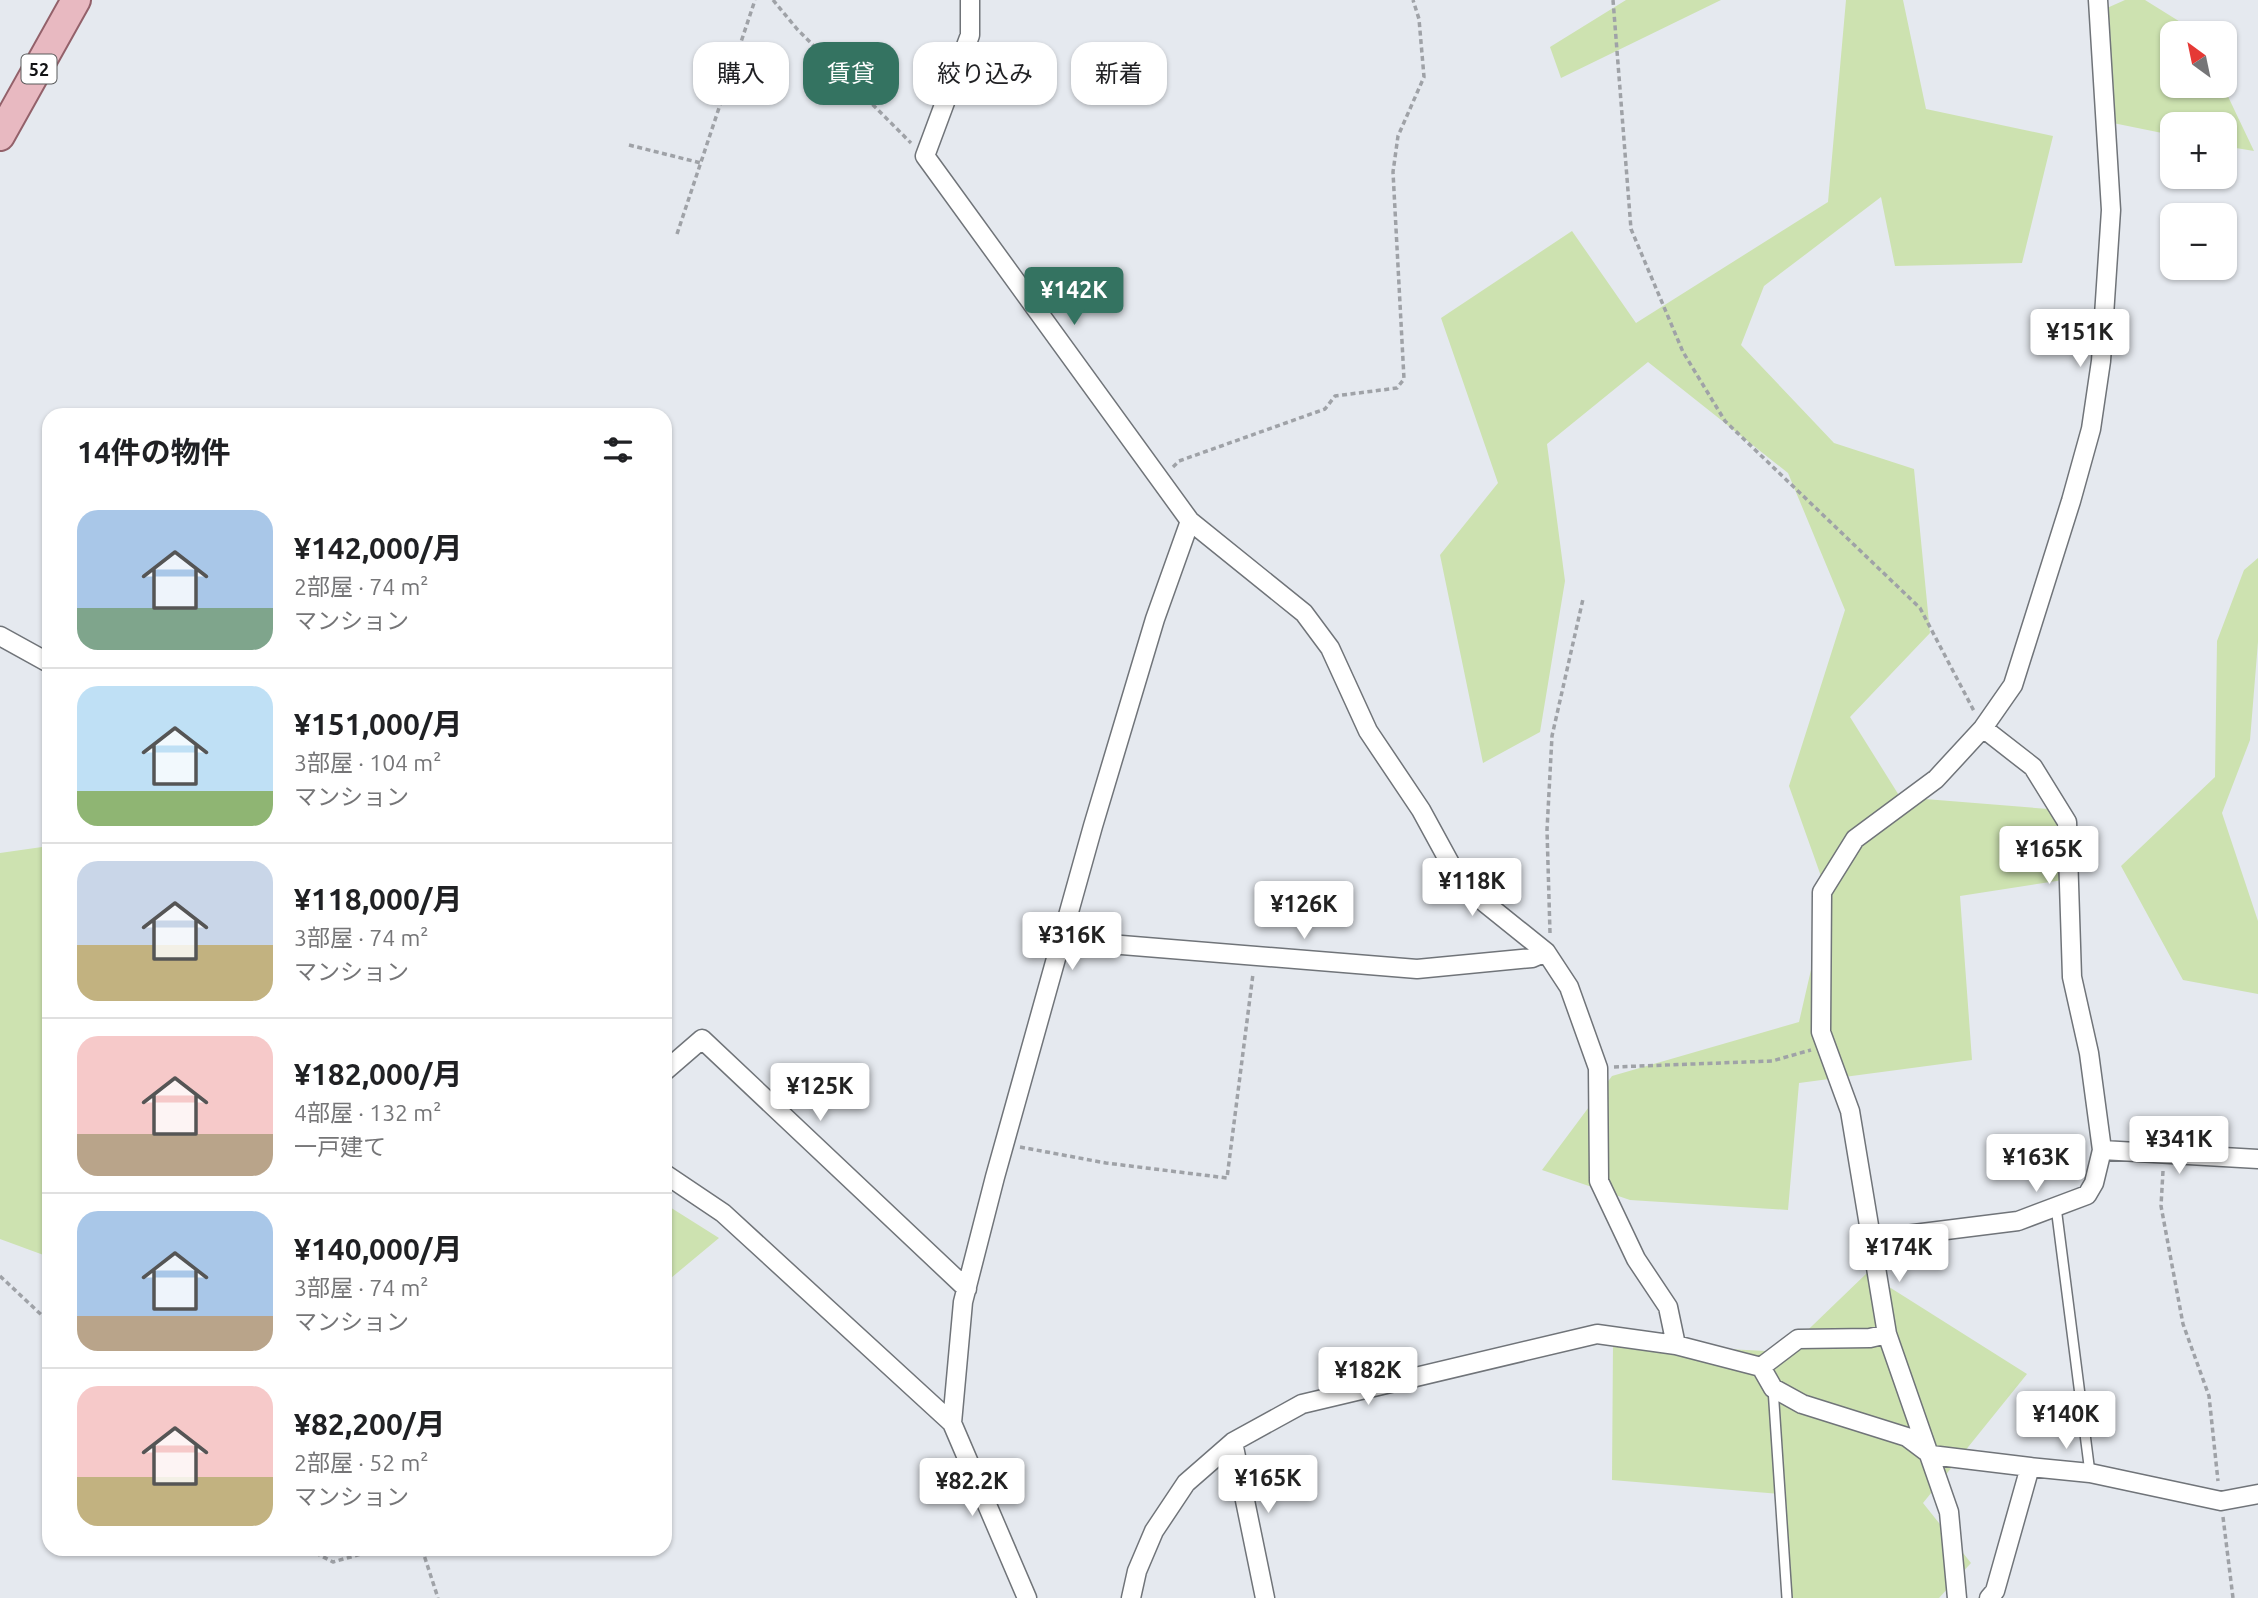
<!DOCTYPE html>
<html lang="ja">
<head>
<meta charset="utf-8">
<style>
  :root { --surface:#fff; --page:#f6f6f6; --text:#202124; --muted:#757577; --line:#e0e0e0; --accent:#347361 }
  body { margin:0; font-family:Ubuntu,"Noto Sans JP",sans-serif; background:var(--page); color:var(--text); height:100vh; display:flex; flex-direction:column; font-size:26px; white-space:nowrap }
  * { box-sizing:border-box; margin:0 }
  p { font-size:23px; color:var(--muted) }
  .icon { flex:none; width:38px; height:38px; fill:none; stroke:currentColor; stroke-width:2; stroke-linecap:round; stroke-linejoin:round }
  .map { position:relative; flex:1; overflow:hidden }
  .sheet { position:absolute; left:42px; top:408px; width:630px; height:1148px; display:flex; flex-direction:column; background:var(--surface); border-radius:21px; box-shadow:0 2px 5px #0004 }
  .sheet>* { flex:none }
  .guide { position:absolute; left:693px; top:42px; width:665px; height:63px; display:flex; gap:14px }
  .needle { width:46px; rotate:327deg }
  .buttons { position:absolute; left:2160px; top:21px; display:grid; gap:14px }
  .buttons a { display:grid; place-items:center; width:77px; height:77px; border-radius:14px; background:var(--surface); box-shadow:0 2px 5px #0004; font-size:35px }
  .price { position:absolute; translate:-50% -60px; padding:0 16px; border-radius:7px; background:#fff; color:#222; font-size:23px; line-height:46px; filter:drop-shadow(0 2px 4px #0008) }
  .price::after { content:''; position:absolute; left:50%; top:42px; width:21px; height:16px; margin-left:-10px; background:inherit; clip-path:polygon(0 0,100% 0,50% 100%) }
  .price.on { background:var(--accent); color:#fff }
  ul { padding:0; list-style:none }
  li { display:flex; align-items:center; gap:21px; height:175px; padding:0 35px }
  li+li { border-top:2px solid var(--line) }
  li span { display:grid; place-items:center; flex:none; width:196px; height:140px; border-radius:21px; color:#555 }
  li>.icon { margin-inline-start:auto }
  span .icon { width:84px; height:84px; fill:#fffc; stroke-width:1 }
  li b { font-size:30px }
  h2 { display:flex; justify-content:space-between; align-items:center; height:84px; padding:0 35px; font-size:30px }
  .tag { padding:0 24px; border-radius:21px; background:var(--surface); box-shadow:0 2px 5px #0004; font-size:24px; line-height:63px }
  .tag.on { background:var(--accent); color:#fff }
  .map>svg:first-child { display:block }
</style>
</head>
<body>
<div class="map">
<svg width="2258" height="1598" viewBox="0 0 2258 1598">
  <rect width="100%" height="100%" fill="#e5e9ef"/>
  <!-- green -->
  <path fill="#cde2b0" d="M1626 0H1721L1561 78 1550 47Z
    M1846 0H1903L1926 109 2053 136 2022 263 1895 266 1881 197 1764 286 1741 345 1834 443 1914 469 1930 633 1850 717 1900 797 2061 810 2063 880 1960 896 1972 1060 1799 1083 1788 1210 1630 1200 1542 1170 1612 1076 1799 1022 1828 896 1789 786 1845 610 1788 473 1648 362 1547 444 1565 581 1540 732 1483 763 1440 555 1498 483 1441 318 1572 231 1636 323 1828 202Z
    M2125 0H2145L2198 33H2172V86H2223L2254 151 2224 146V124H2172V135L2113 123 2107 8Z
    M2258 558V642L2250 740 2222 813 2258 921V994L2183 980 2121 866 2215 777 2217 641 2244 570Z
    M49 846V1257L0 1239V853Z
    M665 1204 719 1238 665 1283Z
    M1867 1273 2027 1374 1923 1503 1971 1563 1939 1598H1787L1780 1494 1612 1480 1613 1343 1785 1352Z"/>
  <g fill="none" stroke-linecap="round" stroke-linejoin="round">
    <!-- service casing -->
    <g stroke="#707479" stroke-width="12">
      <path id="service" d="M2056 1207 2090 1473
        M1773 1388 1787 1598"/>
    </g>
    <!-- minor casing -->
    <g stroke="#707479" stroke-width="21">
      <path id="minor" d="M970 0V35L925 156 1190 521 1304 613 1330 648 1368 731 1421 810 1457 876 1485 903 1546 952 1569 987 1598 1068 1599 1181 1636 1259 1668 1307 1676 1345
        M0 636 49 663
        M1064 931 1097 943 1417 969 1532 958 1546 952
        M665 1071 702 1039 967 1289
        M2102 1150 2258 1159
        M665 1174 723 1213 952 1423 1027 1598
        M1874 1239 2018 1221 2087 1195 2094 1183 2102 1150 2089 1053 2072 977 2067 822 2033 767 1983 728
        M1887 1334 1850 1111 1821 1032 1822 892 1855 839 1936 779 1983 728 2013 685 2071 501 2091 429 2101 361 2111 210 2098 0
        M1761 1367 1773 1388 1802 1404 1907 1437 1931 1455 2030 1467
        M952 1423 963 1302 995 1177 1093 826 1155 619 1190 521
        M1233 1442 1265 1598
        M1131 1598 1137 1571 1154 1531 1186 1483 1233 1442 1302 1404 1597 1334 1676 1345 1761 1367 1798 1339 1870 1338 1887 1334 1949 1512 1957 1598
        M1989 1598 1995 1591 2030 1467 2090 1473 2221 1501 2258 1494"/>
    </g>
    <!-- primary casing -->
    <g stroke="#93616a" stroke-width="32">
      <path id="primary" d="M0 136 76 0"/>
    </g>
    <!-- path -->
    <path stroke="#9fa2a7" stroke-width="3.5" stroke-dasharray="5 3.5" stroke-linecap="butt" d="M773 0 797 29 911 143
      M1613 0 1631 229 1683 352 1725 421 1920 608 1974 711
      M629 145 701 163
      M677 234 755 0
      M1173 467 1179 461 1325 409 1335 396 1397 388 1404 379 1393 172 1398 136 1424 77 1419 19 1413 0
      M1550 933 1547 830 1552 736 1583 599
      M1614 1067 1772 1061 1811 1050
      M1020 1147 1106 1163 1227 1178 1253 974
      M2163 1171 2161 1206 2183 1324 2209 1396 2218 1481
      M0 1276 49 1322
      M2223 1517 2233 1598
      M308 1549 333 1562 379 1549
      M422 1549 438 1598"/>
    <!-- service -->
    <use href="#service" stroke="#fff" stroke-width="9"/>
    <!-- minor -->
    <use href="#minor" stroke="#fff" stroke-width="18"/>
    <!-- primary -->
    <use href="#primary" stroke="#e8b9c1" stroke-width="28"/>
  </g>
  <g text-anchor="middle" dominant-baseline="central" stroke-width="6" stroke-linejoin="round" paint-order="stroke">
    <!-- shield labels -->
    <rect fill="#fff" stroke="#595a5b" stroke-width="2" x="21.5" y="54.5" width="35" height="29" rx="5"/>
    <g font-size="18" font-weight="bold" fill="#121315">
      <text x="39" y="69">52</text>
    </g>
  </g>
</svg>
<div class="buttons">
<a><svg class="needle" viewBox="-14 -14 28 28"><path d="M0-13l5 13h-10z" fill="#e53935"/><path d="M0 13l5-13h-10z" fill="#757577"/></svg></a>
<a>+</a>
<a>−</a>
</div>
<b class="price on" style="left:1074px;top:327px">¥142K</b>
<b class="price" style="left:2080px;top:369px">¥151K</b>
<b class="price" style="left:2049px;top:886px">¥165K</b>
<b class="price" style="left:1472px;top:918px">¥118K</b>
<b class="price" style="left:1304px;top:941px">¥126K</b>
<b class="price" style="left:1072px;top:972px">¥316K</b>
<b class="price" style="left:820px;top:1123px">¥125K</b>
<b class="price" style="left:2179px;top:1176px">¥341K</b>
<b class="price" style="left:2036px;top:1194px">¥163K</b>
<b class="price" style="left:1899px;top:1284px">¥174K</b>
<b class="price" style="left:1368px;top:1407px">¥182K</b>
<b class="price" style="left:2066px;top:1451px">¥140K</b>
<b class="price" style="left:1268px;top:1515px">¥165K</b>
<b class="price" style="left:972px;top:1518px">¥82.2K</b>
<div class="guide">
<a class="tag">購入</a>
<a class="tag on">賃貸</a>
<a class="tag">絞り込み</a>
<a class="tag">新着</a>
</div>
<section class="sheet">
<h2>14件の物件<svg class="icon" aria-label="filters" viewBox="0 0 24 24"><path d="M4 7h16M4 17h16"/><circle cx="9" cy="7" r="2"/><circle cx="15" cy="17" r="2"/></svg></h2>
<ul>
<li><span style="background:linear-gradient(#a9c7e8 70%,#7fa58c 0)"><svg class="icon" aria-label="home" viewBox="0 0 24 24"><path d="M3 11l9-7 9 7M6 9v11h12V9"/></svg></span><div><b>¥142,000/月</b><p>2部屋 · 74 m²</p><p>マンション</p></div></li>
<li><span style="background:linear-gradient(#bfe0f5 75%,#8fb573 0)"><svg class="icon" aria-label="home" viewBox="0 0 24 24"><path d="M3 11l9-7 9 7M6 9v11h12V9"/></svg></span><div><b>¥151,000/月</b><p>3部屋 · 104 m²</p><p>マンション</p></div></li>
<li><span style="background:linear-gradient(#c9d6e8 60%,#c2b280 0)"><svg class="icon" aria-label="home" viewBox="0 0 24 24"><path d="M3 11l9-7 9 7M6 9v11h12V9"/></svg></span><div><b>¥118,000/月</b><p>3部屋 · 74 m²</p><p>マンション</p></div></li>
<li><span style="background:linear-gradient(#f6c9c9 70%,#b9a48a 0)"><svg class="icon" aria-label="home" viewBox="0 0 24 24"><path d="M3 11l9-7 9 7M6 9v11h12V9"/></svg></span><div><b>¥182,000/月</b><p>4部屋 · 132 m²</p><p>一戸建て</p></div></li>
<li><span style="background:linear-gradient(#a9c7e8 75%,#b9a48a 0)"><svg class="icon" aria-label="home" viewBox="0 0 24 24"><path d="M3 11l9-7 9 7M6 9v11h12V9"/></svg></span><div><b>¥140,000/月</b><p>3部屋 · 74 m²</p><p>マンション</p></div></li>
<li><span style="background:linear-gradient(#f6c9c9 65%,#c2b280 0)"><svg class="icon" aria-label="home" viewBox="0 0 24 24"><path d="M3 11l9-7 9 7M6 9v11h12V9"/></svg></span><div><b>¥82,200/月</b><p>2部屋 · 52 m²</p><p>マンション</p></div></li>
</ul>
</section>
</div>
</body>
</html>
